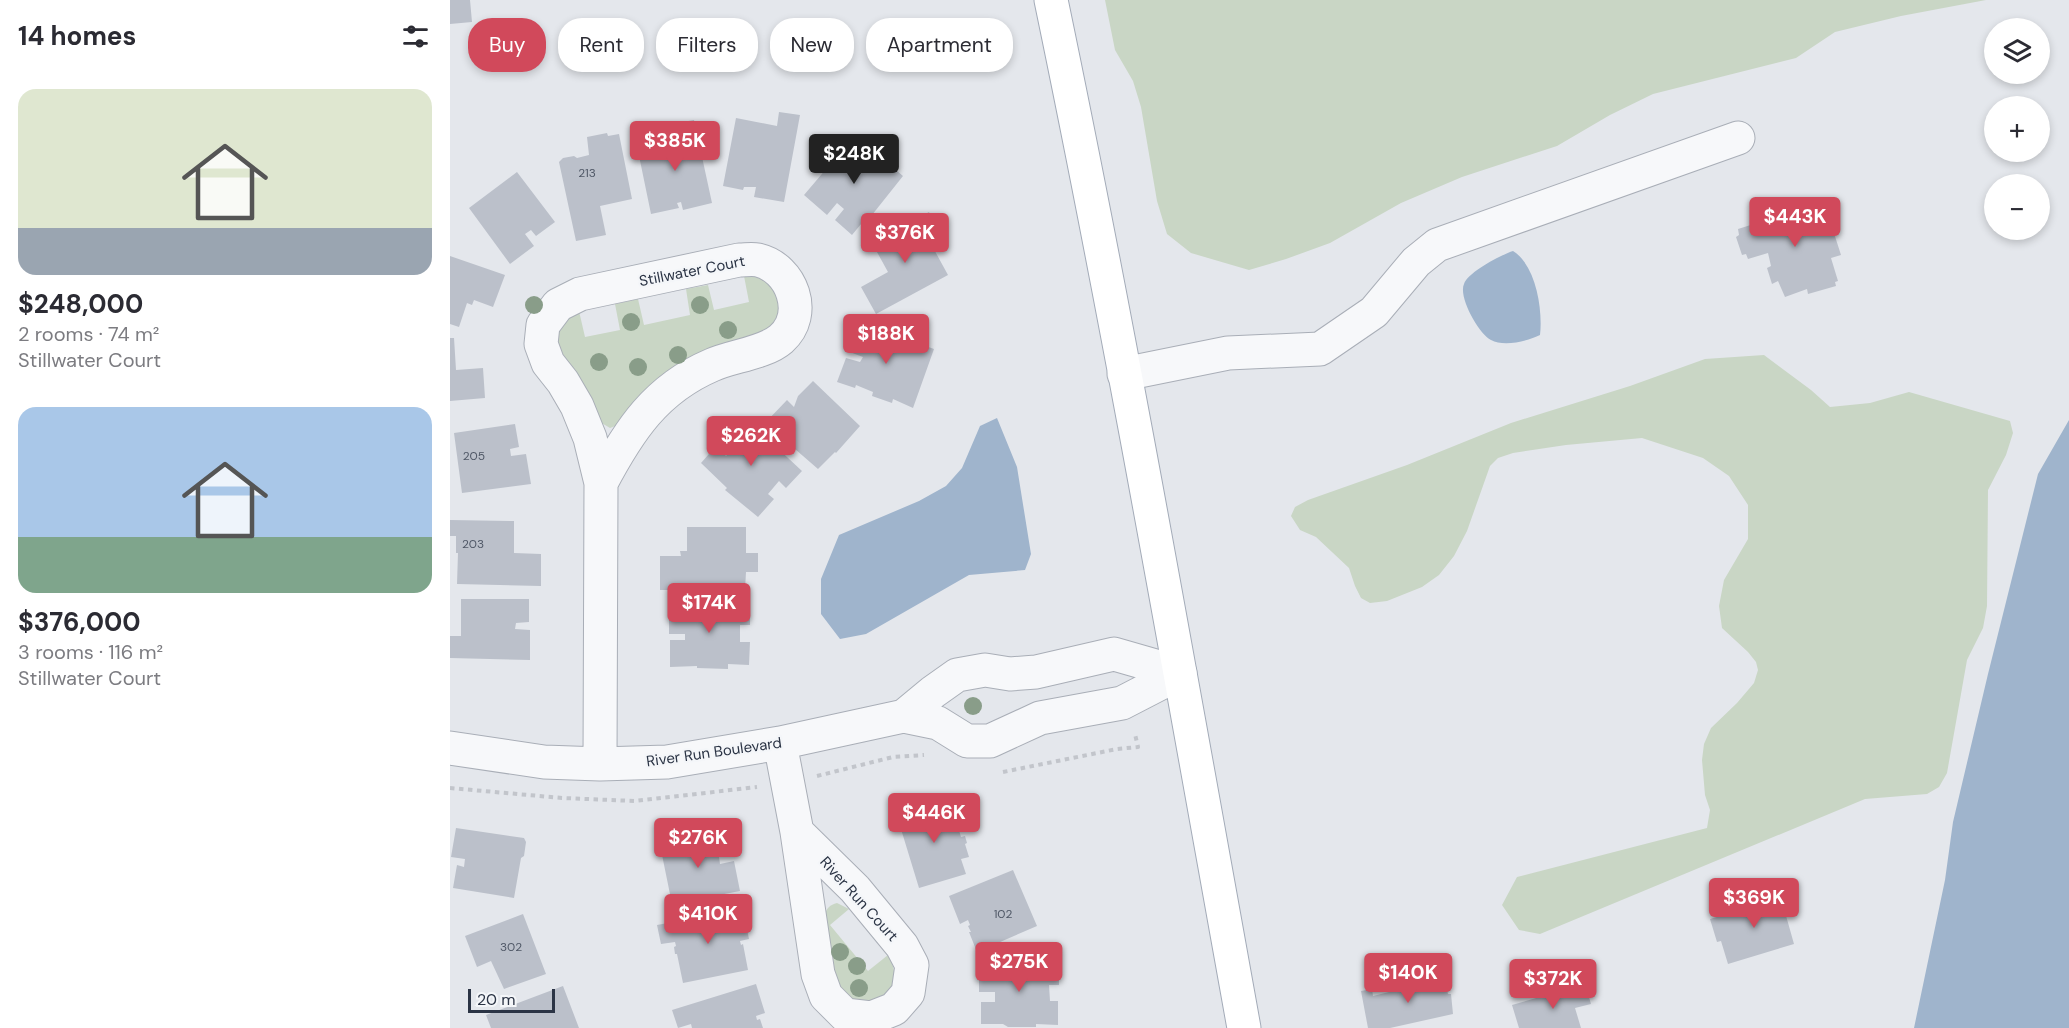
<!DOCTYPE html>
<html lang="en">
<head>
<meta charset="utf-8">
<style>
  :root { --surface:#fff; --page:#f2f2f3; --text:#2b2b33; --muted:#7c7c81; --accent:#d1495b }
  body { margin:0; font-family:"DM Sans",sans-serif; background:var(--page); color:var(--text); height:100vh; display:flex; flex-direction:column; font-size:22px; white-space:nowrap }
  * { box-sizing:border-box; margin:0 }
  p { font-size:20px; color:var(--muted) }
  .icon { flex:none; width:33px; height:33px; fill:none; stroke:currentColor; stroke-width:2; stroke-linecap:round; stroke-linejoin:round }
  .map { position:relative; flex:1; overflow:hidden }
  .side { display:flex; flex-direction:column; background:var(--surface); width:450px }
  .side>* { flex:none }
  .banner { position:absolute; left:18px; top:18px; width:570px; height:54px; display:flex; gap:12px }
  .fabs { position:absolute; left:1534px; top:18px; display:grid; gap:12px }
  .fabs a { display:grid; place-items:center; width:66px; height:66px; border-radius:50%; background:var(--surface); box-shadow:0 3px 9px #0003; font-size:30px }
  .scale { position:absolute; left:18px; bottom:15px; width:87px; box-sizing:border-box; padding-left:6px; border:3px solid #2b3445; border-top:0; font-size:16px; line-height:21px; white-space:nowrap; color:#2b3445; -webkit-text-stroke:4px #f4f6f9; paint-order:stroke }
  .price { position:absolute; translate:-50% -51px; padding:0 14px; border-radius:6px; background:var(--accent); color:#fff; font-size:20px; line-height:39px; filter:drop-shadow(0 2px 3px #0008) }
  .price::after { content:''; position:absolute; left:50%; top:36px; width:18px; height:14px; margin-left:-9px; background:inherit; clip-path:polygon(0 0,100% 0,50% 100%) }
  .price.active { background:#222; color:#fff }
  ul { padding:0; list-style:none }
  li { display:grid; align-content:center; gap:12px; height:318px; padding:0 18px }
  li span { display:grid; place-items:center; height:186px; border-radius:18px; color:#555 }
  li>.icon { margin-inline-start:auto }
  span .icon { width:108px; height:108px; fill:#fffc; stroke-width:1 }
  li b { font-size:26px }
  h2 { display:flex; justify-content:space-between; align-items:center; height:72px; padding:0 18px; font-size:26px }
  .tag { padding:0 21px; border-radius:24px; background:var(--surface); box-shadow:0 3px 9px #0003; font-size:21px; line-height:54px }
  .tag.active { background:var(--accent); color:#fff }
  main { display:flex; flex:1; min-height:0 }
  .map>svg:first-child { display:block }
</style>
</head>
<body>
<main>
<section class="side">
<h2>14 homes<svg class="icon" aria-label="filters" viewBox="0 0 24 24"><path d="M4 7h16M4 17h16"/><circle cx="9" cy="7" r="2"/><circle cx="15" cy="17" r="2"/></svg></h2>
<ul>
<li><span style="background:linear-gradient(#dfe7d0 75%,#9aa5b1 0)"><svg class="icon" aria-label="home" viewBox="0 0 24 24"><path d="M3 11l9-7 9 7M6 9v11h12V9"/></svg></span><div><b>$248,000</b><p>2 rooms · 74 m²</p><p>Stillwater Court</p></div></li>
<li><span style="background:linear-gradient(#a9c7e8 70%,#7fa58c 0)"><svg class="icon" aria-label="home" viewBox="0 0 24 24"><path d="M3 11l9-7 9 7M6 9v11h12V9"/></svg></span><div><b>$376,000</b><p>3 rooms · 116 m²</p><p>Stillwater Court</p></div></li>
</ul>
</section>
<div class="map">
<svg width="1619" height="1028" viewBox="0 0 1619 1028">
  <rect width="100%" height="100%" fill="#e4e7ec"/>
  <!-- green -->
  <path fill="#c9d6c5" d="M655 0H1536L1451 16 1385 32 1346 58 1203 94 1160 115 1107 146 1012 177 951 203 880 243 836 259 799 270 741 253 717 234 707 201 691 107 683 81 665 50Z
    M294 276C327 274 344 312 317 331 312 334 304 335 299 337 282 343 264 348 246 355 213 368 191 399 168 425L160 428 150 422C141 409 133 395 125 382 108 354 92 331 129 311L135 337 170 330 165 304 188 299 194 325 240 315 236 289 258 285 264 310 299 302Z
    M1314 355 1361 390 1380 407 1420 403 1459 392 1560 421 1563 433 1556 455 1538 490 1537 606 1533 628 1517 660 1497 773 1489 787 1477 794 1415 799 1090 934 1069 930 1052 905 1067 877 1257 828 1260 810 1255 795 1252 760 1254 744 1261 728 1287 703 1304 683 1308 670 1306 662 1298 652 1272 628 1269 606 1274 580 1298 539V505L1279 476 1253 458 1192 438 1116 445 1063 453 1048 458 1040 466 1017 531 1004 556 989 575 972 587 937 601 920 603 911 598 905 586 899 568 866 537 850 530 841 516 845 507 858 500 957 465 1061 423 1180 386 1255 359Z
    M387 903 399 909 380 925 418 971 438 955C446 967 449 990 433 998 426 1002 417 1002 409 1004L394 996 386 979 375 915C376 908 380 905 387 903Z"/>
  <!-- water -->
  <path fill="#9fb4cc" d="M1063 251C1086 265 1093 310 1090 335 1078 341 1054 347 1041 340 1029 334 1008 297 1014 284 1018 272 1051 255 1063 251Z
    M547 418 567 467 581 554 575 570 519 575 416 634 390 639 371 614V579L389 535 469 501 496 486 512 468 530 426Z
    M1619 420V1028H1464L1495 880 1503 822 1538 674 1588 474Z"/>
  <!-- building -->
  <path fill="#bbc0ca" d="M0 0H20L22 22 0 24Z
    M329 112 350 115 334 202 304 197 306 187H294L293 190 273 186 286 118 327 126Z
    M244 120 262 203 233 210 231 202 227 203 229 208 201 214 187 146 229 137 227 123Z
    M157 133 158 136 169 134 182 199 150 206 156 235 126 241 109 162 113 158 124 156 127 158 139 155 137 137Z
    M405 135 453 176 418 220 416 218 402 235 385 220 394 209 387 203 377 215 354 195Z
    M67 172 105 222 86 236 81 230 75 234 84 246 60 264 19 208Z
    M1374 202 1391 255 1381 258 1388 281 1385 282 1386 286 1358 294 1357 289 1335 297 1328 281 1322 284 1317 268 1321 266 1318 253 1298 259 1296 254 1292 255 1286 237 1289 235 1288 229 1326 217 1325 212 1353 203 1355 208Z
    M479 212 486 227 475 233 498 275 426 314 411 287 438 272 422 243Z
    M0 256 55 275 43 307 24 300 22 305 17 303 9 327 0 324Z
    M408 321 484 349 463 408 443 399 442 403 422 396 423 392 406 385 405 388 387 382 396 358 410 362 413 357 397 351Z
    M0 338H4L6 370 33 368 35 398 0 401Z
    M363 381 410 426 386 453 385 452 368 469 315 423 337 400 344 407 348 396Z
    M293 416 352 471 336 488 329 481 318 494 324 499 308 517 275 490 277 488 251 463 266 446 276 456 282 450 271 440Z
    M65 424 69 447 60 449 61 456 76 454 81 484 12 493 4 433Z
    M0 520 64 521V553L91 554V586L7 584 8 553H6V536H0Z
    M237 527H296V553H308V572H296L295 590H210V556H231L230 551H237Z
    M11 599H79V622L66 623 65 629 80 630V660L0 658V636H11Z
    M219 602 300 603V625H290V642H300L299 665 278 664V669L247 668V666L220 667V640H235V634H219Z
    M500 800 511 837 515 836 517 843 515 844 519 857 511 859 516 874 469 888 447 816Z
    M6 828 74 838 76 842 74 856 71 858 64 898 3 888 7 865 14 867 15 859 1 857Z
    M272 833 276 855 269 857 270 864 284 861 290 891 222 904 210 845Z
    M563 870 587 926 527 952 519 932H521L518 926 520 925 518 920 510 924 499 896Z
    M1331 893 1335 905H1333L1344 944 1278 964 1271 941 1267 942 1260 919 1290 910 1289 906Z
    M293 909 299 939 290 941 291 945 293 944 298 970 233 983 227 954H225L224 947 226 946 225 942 211 944 207 925Z
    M73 914 96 974 54 989 41 961 27 967 15 936Z
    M529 962H609V985H599L600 1001H608V1025L586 1024V1027H558L553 1024H531V1002H545V992H529Z
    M978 974 980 983 995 980 998 994H1001L1003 1014 940 1028H918L911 991 922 989 923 996 963 986 961 978Z
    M306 984 315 1013 306 1016 307 1020 310 1019 313 1028H242L241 1024 228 1028 222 1010Z
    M1135 984 1141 1004 1125 1008 1131 1028H1069L1062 1005Z
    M113 986 129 1028H41L36 1015Z"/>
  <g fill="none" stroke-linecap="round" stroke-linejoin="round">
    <!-- minor casing -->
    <g stroke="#a9aeb7" stroke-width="35">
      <path id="minor" d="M674 374 778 353 870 349 924 312 966 262 987 245 1288 138
        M454 716 483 692 507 675 535 670 560 674 586 672 664 654 730 673
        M330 743 347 832 368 974 376 996 395 1015 421 1018 444 1009 458 993 462 965 452 946 405 889 347 832
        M0 748 94 762 150 764 217 762 330 743 454 716 488 723 517 741H540L590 718 672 703 730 673
        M150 764 151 483C179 430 206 389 262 365 282 356 315 353 331 339 359 314 342 268 308 260 302 259 295 260 289 260L130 294 108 305 93 325 91 344 98 363 113 382 127 406 140 438 151 483"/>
    </g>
    <!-- major casing -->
    <g stroke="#a3abb8" stroke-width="35">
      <path id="major" d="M601 0C672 341 732 685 794 1028"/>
    </g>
    <!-- path -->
    <path stroke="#c2c5cb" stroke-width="4" stroke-dasharray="4.5 4.5" stroke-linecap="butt" d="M553 772 667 749 688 747 685 734
      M367 776 443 757 474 755
      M0 788 112 798 185 801 307 787"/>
    <!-- minor -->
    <use href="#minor" stroke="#f7f8fa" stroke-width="33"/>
    <!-- major -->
    <use href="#major" stroke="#fff" stroke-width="33"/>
  </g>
  <!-- trees -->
  <g fill="#899d89">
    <circle cx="84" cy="305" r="9"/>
    <circle cx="250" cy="305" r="9"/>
    <circle cx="181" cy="322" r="9"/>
    <circle cx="278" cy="330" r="9"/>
    <circle cx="228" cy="355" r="9"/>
    <circle cx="149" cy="362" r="9"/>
    <circle cx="188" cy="367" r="9"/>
    <circle cx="523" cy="706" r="9"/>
    <circle cx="390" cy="952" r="9"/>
    <circle cx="407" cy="966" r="9"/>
    <circle cx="409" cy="988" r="9"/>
  </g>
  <g text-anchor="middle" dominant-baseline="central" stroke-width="4.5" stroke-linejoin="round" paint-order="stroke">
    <!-- number labels -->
    <g font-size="12" fill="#4f5766">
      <text x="137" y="173">213</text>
      <text x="24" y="456">205</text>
      <text x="23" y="544">203</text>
      <text x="553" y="914">102</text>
      <text x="61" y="947">302</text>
    </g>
    <!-- street labels -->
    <g font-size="15" fill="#2b3445" stroke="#f4f6f9">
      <text transform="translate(242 271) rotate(-11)">Stillwater Court</text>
      <text transform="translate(264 752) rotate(-8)">River Run Boulevard</text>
      <text transform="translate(409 899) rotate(48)">River Run Court</text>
    </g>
  </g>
</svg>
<div class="fabs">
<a><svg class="icon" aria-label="layers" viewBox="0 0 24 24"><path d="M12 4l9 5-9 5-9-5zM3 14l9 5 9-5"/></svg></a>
<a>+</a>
<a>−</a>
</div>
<div class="scale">20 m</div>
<b class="price" style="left:225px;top:172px">$385K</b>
<b class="price active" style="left:404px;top:185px">$248K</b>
<b class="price" style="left:1345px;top:248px">$443K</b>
<b class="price" style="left:455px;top:264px">$376K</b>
<b class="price" style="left:436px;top:365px">$188K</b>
<b class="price" style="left:301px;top:467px">$262K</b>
<b class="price" style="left:259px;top:634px">$174K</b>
<b class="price" style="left:484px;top:844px">$446K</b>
<b class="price" style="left:248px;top:869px">$276K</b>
<b class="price" style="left:1304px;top:929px">$369K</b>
<b class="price" style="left:258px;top:945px">$410K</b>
<b class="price" style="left:569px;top:993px">$275K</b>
<b class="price" style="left:958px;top:1004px">$140K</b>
<b class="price" style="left:1103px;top:1010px">$372K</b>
<div class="banner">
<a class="tag active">Buy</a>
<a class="tag">Rent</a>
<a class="tag">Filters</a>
<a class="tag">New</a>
<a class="tag">Apartment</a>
</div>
</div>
</main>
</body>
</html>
